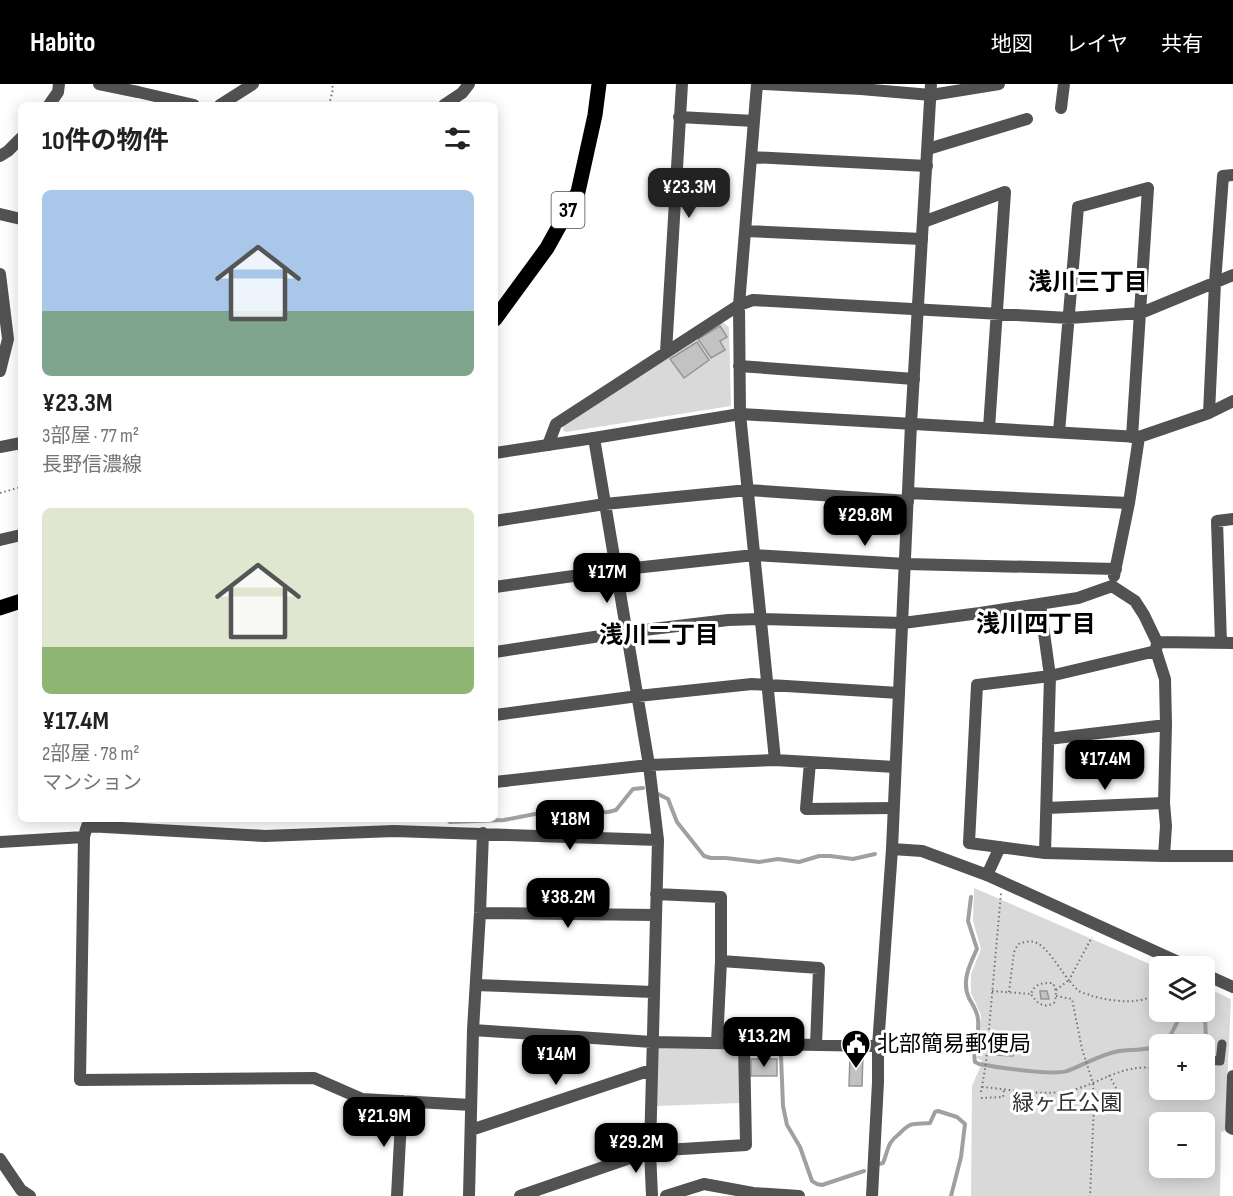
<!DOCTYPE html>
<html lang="ja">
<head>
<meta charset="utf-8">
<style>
  :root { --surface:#fff; --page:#f2f2f2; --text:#222; --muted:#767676; --accent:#000 }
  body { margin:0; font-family:"Sofia Sans Condensed","Noto Sans JP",sans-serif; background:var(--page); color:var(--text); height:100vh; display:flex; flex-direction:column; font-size:22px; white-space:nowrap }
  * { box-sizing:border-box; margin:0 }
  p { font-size:20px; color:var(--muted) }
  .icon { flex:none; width:33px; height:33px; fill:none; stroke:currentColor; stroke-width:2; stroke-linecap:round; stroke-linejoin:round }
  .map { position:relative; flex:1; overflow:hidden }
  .sheet { position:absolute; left:18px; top:18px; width:480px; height:720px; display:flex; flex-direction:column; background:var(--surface); border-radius:9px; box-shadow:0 3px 15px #0003 }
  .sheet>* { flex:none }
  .tools { position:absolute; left:1149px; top:872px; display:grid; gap:12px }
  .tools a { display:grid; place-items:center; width:66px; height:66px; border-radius:9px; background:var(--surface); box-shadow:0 3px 15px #0003; font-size:30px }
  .price { position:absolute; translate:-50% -51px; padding:0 14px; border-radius:12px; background:var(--accent); color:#fff; font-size:20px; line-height:39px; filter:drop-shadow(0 2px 3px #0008) }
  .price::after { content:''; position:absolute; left:50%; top:36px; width:18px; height:14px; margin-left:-9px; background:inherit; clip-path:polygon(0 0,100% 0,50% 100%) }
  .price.active { background:#222; color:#fff }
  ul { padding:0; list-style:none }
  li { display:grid; align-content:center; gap:12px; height:318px; padding:0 24px }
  li span { display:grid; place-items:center; height:186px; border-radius:9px; color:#555 }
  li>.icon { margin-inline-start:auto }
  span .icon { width:108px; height:108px; fill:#fffc; stroke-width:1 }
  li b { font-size:26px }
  h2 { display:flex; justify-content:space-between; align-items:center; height:72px; padding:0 24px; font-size:26px }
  header { display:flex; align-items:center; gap:36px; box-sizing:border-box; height:84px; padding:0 30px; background:var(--accent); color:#fff }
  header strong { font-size:28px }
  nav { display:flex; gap:33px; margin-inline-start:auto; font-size:21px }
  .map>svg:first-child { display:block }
</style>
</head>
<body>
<header>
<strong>Habito</strong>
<nav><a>地図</a><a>レイヤ</a><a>共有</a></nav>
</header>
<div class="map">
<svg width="1233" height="1112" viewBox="0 0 1233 1112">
  <rect width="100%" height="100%" fill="#fff"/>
  <!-- green -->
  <path fill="#d9d9d9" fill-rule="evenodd" d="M722 238 729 243 731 322 566 348 563 346 564 339Z
    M974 804 1159 884 1160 927H1204L1205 903 1231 915 1225 1047 1221 1048 1220 1112H971L972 1002 979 986 982 977 977 974 981 931 971 909V890L981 865 973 837ZM1160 960H1204V1005H1160ZM1160 1038H1204V1083H1160Z
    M655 961H740L741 1019 656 1022Z"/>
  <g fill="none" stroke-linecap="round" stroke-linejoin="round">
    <!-- stream -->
    <path stroke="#a0a0a0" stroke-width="4" d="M658 710 668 715 677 738 704 772 711 774H726L759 778 778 775 799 778 819 772H830L853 775 875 770
      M447 735 450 738 504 736 535 730H542L557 735H568L584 729 608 728 616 726 633 705 643 704
      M971 813 968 837 977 865C970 880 961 897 969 914 972 920 978 928 978 936 980 950 972 964 975 978L979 980C995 983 1054 992 1067 987 1084 981 1101 970 1119 967 1133 965 1153 967 1165 958 1174 950 1176 935 1185 927
      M1199 927 1205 934 1206 954
      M781 972 783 1022 787 1041 800 1063 812 1097 817 1100 822 1101 864 1087
      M879 1080 883 1079C889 1065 886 1060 899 1050 902 1047 906 1043 910 1041 916 1039 923 1040 930 1039L935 1028 938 1027 957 1033 965 1040 961 1073 951 1112"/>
  </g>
  <!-- building -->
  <path fill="#c2c2c2" stroke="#969696" stroke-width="1.5" d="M720 242 727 253 720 257 725 266 711 274 698 255Z
    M697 258 709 276 684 294 670 275Z
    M1040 907H1047L1049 915H1041Z
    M997 959 1014 961 1013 972 995 971Z
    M1209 959H1213L1214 970H1209Z
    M863 970 862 1002H849L850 971Z
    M751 975H777V992H751Z"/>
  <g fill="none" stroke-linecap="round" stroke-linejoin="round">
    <!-- path -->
    <path stroke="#747474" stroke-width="2" stroke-dasharray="1.5 3" stroke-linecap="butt" d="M329 21 333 5 332 0
      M0 409 21 403
      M1056 906 1069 896C1072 900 1075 904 1079 907 1082 909 1088 910 1092 912 1110 917 1150 924 1160 903
      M992 907 1031 910C1035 899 1042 899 1053 899 1056 907 1057 911 1054 919 1043 925 1037 919 1031 910
      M1009 908 1014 868 1018 860C1024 858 1030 856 1037 859 1048 864 1060 886 1069 896L1092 853
      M1056 912 1072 915 1082 965 1093 999 1094 1022 1090 1112
      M1109 991 1117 1006
      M982 1003C1008 1005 1036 1011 1061 1008 1098 1004 1119 977 1160 985
      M981 1008 986 979 1001 809
      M1159 1009 1160 1005
      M981 1014 1003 1013 1004 1006"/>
    <!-- pedestrian -->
    <path stroke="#525252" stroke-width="9" d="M1204 976 1220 977 1222 960"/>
    <!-- minor -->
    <path stroke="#525252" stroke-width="12" d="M99 0 138 8 194 21
      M757 0 739 221 740 330 775 676
      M764 0 861 5
      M861 0V5L931 11 999 0
      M49 21 58 8 59 0
      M220 21 253 0
      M444 21 462 9 469 0
      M1061 24 1064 0
      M679 33 754 37
      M928 65 1027 35
      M0 72 8 67 21 54
      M751 73 927 82
      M0 130 21 135
      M923 138 1005 108 989 344
      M745 147 922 155
      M0 190 8 255 0 287
      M666 268 682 0
      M739 282 914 295
      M1209 329 1215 199 1223 92 1233 91
      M1059 348 1078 123 1148 104 1132 353
      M548 361 556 340 739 221 753 216 1069 234 1141 229 1233 191
      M0 363 21 359
      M908 409 1129 419
      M495 437 605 420 748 406 908 417
      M0 456 21 451
      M1114 492 1129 419 1139 353 1209 329 1233 317
      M1112 502 1135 517 1144 531 1157 558 1156 567 1165 595 1166 641 1164 719 1166 742 1164 772
      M495 503 616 486 754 471 906 480 1116 485
      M1040 520 1050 592 1045 769
      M1157 558 1233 559
      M1221 559 1217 437 1233 435
      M1156 567 1050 592 977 601 969 759 1045 769 1164 772H1233
      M495 568 627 548 728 536 760 535 903 539 980 529 1078 514 1112 502
      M495 631 638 612 752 600 899 609
      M1048 655 1166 641
      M810 678 806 725 893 724
      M495 698 649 681 775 676 895 683
      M1047 724 1164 719
      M87 742 265 752 394 747 658 756
      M84 753 80 996 314 994 362 1015 471 1021
      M0 758 84 753 86 745
      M987 791 1000 763
      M656 810 721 813V877L717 959
      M480 829 656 831
      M721 877 819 884 816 961
      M476 901 653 908
      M473 946 652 958 878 962
      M1233 992 1231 1044 1233 1045
      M471 1046 651 986
      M0 1075 21 1106 30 1112
      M397 1112 402 1017
      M469 1112 473 946 480 829 483 749
      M520 1112 650 1067 658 756 649 681 594 354
      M652 1112 650 1067 746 1061 744 960
      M666 1112 704 1100 753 1109 799 1112"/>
    <!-- tertiary -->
    <path stroke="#525252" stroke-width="12" d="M495 369 594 354 740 330 1139 353
      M892 765 922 767 987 791 1187 882
      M1204 890 1233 903
      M872 1112 878 998V962L892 765 911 340 931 0"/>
    <!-- primary -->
    <path stroke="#000" stroke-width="15" d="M495 235 547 164 578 108 595 31 599 0
      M0 524 21 517"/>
  </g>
  <!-- icons -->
  <defs>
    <g id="civic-pin" transform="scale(1.5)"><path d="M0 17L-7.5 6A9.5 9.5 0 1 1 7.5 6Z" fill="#000" stroke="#fff"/><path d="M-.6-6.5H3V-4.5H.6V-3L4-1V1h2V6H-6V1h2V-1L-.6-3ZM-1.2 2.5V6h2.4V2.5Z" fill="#fff"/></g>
  </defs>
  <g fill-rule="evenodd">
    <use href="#civic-pin" x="856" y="960"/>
  </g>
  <g text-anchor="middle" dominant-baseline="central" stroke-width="6" stroke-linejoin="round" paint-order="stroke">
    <!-- shield labels -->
    <rect fill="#fff" stroke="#4c4c4c" stroke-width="1.5" x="551.5" y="108" width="33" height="36" rx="4.5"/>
    <g font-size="21" font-weight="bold" fill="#000">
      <text x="568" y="126">37</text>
    </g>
    <!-- poi labels -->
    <g font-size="22" fill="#000" stroke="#fff" text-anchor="start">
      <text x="877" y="960">北部簡易郵便局</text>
    </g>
    <!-- park labels -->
    <g font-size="22" fill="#303030" stroke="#fff">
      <text x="1067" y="1019">緑ヶ丘公園</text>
    </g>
    <!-- neighbourhood labels -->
    <g font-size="24" font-weight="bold" fill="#000" stroke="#fff">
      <text x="1088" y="198">浅川三丁目</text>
      <text x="1036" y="540">浅川四丁目</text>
      <text x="659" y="551">浅川二丁目</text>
    </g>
  </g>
</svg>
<div class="tools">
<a><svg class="icon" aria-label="layers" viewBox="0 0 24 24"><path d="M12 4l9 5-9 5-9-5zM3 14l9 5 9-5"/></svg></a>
<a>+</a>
<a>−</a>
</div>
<b class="price active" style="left:689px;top:135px">¥23.3M</b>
<b class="price" style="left:865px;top:463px">¥29.8M</b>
<b class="price" style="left:607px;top:520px">¥17M</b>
<b class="price" style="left:1105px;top:707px">¥17.4M</b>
<b class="price" style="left:570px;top:767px">¥18M</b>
<b class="price" style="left:568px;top:845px">¥38.2M</b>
<b class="price" style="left:764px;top:984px">¥13.2M</b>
<b class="price" style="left:556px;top:1002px">¥14M</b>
<b class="price" style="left:384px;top:1064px">¥21.9M</b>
<b class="price" style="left:636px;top:1090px">¥29.2M</b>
<section class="sheet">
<h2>10件の物件<svg class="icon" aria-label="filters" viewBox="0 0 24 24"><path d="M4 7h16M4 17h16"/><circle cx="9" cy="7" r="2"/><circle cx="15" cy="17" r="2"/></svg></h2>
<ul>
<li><span style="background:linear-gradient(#a9c7e8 65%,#7fa58c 0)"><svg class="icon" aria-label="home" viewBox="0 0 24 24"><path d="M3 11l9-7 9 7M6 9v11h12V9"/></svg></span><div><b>¥23.3M</b><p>3部屋 · 77 m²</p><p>長野信濃線</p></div></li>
<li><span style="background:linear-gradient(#dfe7d0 75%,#8fb573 0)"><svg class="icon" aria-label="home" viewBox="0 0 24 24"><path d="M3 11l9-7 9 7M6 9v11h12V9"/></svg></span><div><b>¥17.4M</b><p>2部屋 · 78 m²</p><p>マンション</p></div></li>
</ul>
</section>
</div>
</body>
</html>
